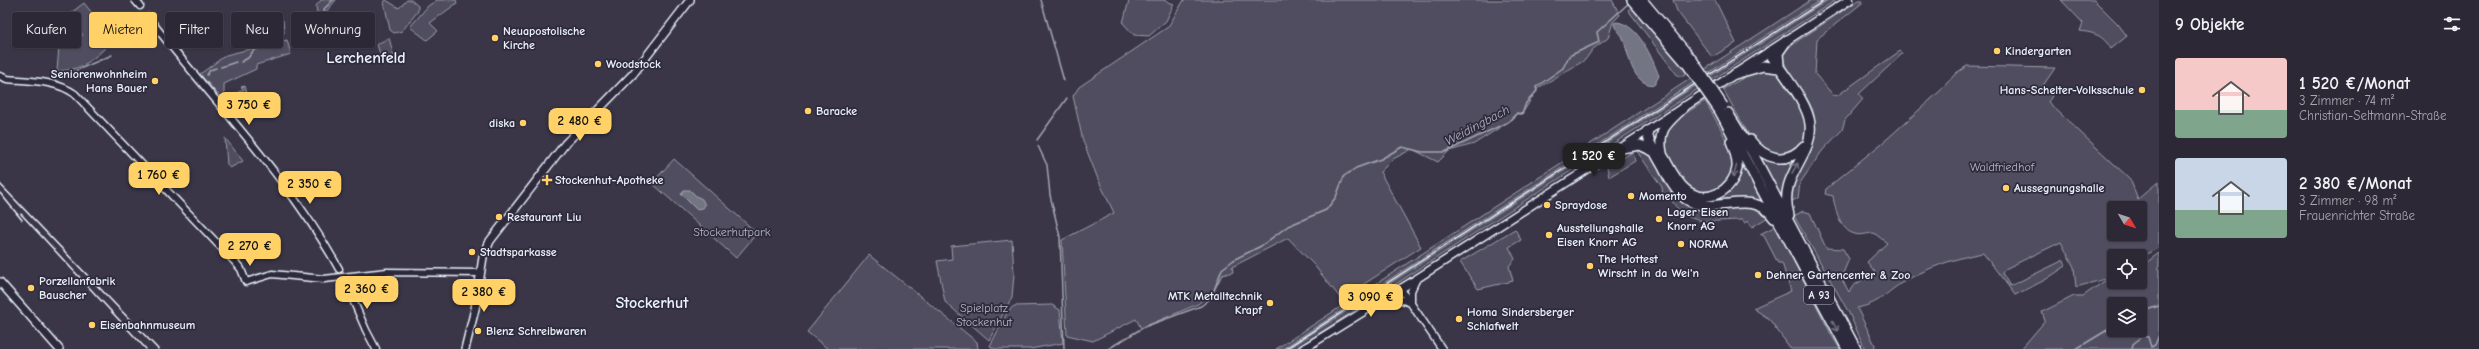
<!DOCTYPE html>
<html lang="de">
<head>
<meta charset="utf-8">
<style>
  :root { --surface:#2c2836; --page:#383442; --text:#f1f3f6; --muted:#a6a6ad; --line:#484451; --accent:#ffd166 }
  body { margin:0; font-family:"Comic Neue",sans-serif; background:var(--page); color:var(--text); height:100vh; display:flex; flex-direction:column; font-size:15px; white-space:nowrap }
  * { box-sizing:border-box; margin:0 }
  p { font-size:13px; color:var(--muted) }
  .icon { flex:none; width:22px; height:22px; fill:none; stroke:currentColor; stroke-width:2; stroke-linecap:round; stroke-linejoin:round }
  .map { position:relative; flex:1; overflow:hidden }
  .side { display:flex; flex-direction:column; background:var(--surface); width:320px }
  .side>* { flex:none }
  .top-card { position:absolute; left:12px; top:12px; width:380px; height:36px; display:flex; gap:8px }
  .needle { width:26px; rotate:129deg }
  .tools { position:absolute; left:2107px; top:201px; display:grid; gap:8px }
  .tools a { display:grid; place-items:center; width:40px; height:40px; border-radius:4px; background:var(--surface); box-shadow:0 1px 3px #0004,0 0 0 1px var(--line); font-size:20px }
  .price { position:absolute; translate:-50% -34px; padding:0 9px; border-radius:8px; background:var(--accent); color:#111; font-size:13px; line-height:26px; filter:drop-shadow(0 1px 2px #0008) }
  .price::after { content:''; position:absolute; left:50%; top:24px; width:12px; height:9px; margin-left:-6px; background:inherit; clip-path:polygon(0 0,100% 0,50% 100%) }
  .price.active { background:#222; color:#fff }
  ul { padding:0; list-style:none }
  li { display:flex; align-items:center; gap:12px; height:100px; padding:0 16px }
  li span { display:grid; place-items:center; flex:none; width:112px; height:80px; border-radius:4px; color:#555 }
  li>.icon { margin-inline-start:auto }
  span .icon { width:48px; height:48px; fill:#fffc; stroke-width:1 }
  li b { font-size:17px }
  h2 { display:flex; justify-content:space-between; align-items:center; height:48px; padding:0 16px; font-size:17px }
  .chip { padding:0 14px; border-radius:4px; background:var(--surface); box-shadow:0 1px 3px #0004,0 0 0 1px var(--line); font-size:14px; line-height:36px }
  .chip.active { background:var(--accent); color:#111 }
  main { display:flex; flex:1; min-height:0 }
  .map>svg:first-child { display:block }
</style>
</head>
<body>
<main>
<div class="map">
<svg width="2159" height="349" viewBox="0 0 2159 349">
  <rect width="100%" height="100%" fill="#3a3648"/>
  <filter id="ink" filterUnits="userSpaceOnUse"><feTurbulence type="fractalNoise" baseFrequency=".025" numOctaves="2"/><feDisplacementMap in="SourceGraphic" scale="8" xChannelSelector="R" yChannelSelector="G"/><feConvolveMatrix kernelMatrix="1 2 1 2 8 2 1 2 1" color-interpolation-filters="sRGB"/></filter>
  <g filter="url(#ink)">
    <!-- green -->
    <path fill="#504e5f" stroke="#9ca0ac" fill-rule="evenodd" d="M321 0H336L325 13 334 21 319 25 316 6Z
      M386 0 399 8 407 0H411L418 6V11L402 31 394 33 390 30 384 2Z
      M437 0H456L457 3 430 23 438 31 427 40 410 27 428 6Z
      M1129 0H1163L1174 4 1166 21 1149 36 1134 35 1123 23Z
      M1184 0H1612L1620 15 1613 22 1608 38 1593 49 1585 60 1538 88 1522 114H1516L1513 119 1474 144 1449 151 1438 162 1412 149 1393 159 1380 172 1421 247 1341 299 1314 265 1288 238 1232 267 1233 272 1222 275 1214 291 1198 304 1141 328 1136 319 1093 341 1067 335 1062 240 1114 213 1098 179 1083 141 1073 96 1079 87 1168 27Z
      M1673 0H1715L1736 43 1712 57 1677 11Z
      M1811 0H1821L1282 349H1276Z
      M1828 0H1836L1295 349H1288Z
      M1859 0H1863L1862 3 1817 39 1815 74 1834 96 1838 95 1900 51 1902 54 1859 94 1863 99 1845 120 1842 130 1822 151 1800 183 1798 198 1790 202C1790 198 1789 192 1790 187 1796 165 1816 146 1815 122 1813 95 1786 78 1782 54L1793 44Z
      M2061 0H2094L2118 24 2127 36 2111 49C2103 35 2095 33 2080 31L2083 23Z
      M84 3 114 41C92 58 86 70 57 71L60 34 69 47 83 35 68 15Z
      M1632 6 1667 45 1687 72 1684 76H1678L1628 10Z
      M283 20 284 33 266 39 267 23Z
      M389 38 394 57 382 61 377 44Z
      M287 40 291 54 256 65V69L224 84V97L222 99 200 74 226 55Z
      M1967 66 2055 68 2042 87 2052 96 2048 102 2130 179 2138 199 2159 181V247L2145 255 2146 263 2159 253V349H2021L2045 321 2042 312 2074 296H2083L2109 278 2076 287 2074 267 2061 242 2005 269 2002 273 2010 286 2064 260 2066 266 2045 280 2015 295 1983 253C1954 258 1924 269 1900 284 1882 296 1880 303 1857 308L1875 345 1874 349H1865L1849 313 1794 216 1803 211 1810 213 1826 248 1843 249 1849 259 1841 278 1849 292 1853 286 1875 272 1867 262 1887 243 1874 233C1869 233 1859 236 1855 234 1840 231 1835 208 1833 196L1825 194 1826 189 1887 139 1940 91 1956 73ZM2114 208H2140V234H2114ZM2114 256H2140V282H2114ZM2114 304H2140V330H2114Z
      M1758 70 1776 72C1790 90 1822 127 1799 148 1794 152 1785 154 1779 156L1753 142 1723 89Z
      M245 86 249 102 251 100 255 108 251 115 245 106 239 103 243 102 233 95 244 89 241 87Z
      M1705 101C1715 119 1728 138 1732 159 1736 176 1720 194 1702 194 1680 193 1663 152 1663 134L1680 117Z
      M225 138 243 161 230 168 227 165Z
      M1636 150H1644L1651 153 1686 202 1748 205 1757 208 1768 217 1752 227 1748 221 1744 223 1743 220C1712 220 1686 229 1669 196L1663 197 1662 187Z
      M1633 152 1635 161 1609 177 1607 167Z
      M1757 152 1799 155 1784 185 1783 201Z
      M1739 157 1765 205 1697 201 1682 190 1721 196Z
      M674 159 757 233 736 258 652 183Z
      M1776 226 1832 336 1840 349H1791L1769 319 1753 308 1791 291 1782 263H1778L1764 236 1760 234Z
      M1515 229 1521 240 1509 247 1515 259 1509 266 1513 281 1478 289 1460 262Z
      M1012 240 1014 274 1012 297 989 340 945 302 937 261 952 259 951 246Z
      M869 255 977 342 978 349H828L807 332Z
      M1052 305 1060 310 1063 343 1030 349H995L990 346 1008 311 1014 306Z"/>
    <!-- water -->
    <path fill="#737482" stroke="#a2a6b1" d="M1617 22C1639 25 1652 58 1659 76L1654 85C1631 84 1629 54 1623 38 1621 32 1614 30 1614 23Z
      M684 190H690L696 196 702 199 705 205 703 208 696 209 681 194Z"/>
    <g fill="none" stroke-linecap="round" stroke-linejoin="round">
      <!-- stream -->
      <path stroke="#a2a6b1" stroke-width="1.5" d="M1041 0 1064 81
        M325 21 324 9 333 0
        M241 62 248 58 254 50 280 43
        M221 67 236 62
        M75 71 112 55
        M207 75 210 70 216 68
        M1037 140 1067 98
        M1038 146 1047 165 1050 195 1060 237 1064 349
        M2140 312 2159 306
        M1108 349 1144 327 1201 306 1211 298 1222 269 1235 259 1261 246 1288 226 1326 210 1336 197 1344 176 1356 168 1381 159 1402 147 1422 152H1445L1508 122 1517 113 1522 114 1526 103 1537 91 1536 87 1563 68 1569 56 1599 42 1597 32 1630 2
        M2076 349 2114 326
        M2132 349 2133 344 2143 336 2148 337 2151 347 2155 345 2159 335"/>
      <!-- tertiary casing -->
      <g stroke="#e8f1f8" stroke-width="9">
        <path id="tertiary" d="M135 0 140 6
          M148 17C212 100 288 176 339 269
          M0 76 7 79C29 81 56 80 75 94L235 262 241 269 246 282 272 274 324 279 387 272 480 273
          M343 277 366 330 376 349
          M1401 289 1442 349
          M1386 299 1402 300 1411 303
          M1411 303V291L1416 280"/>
      </g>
      <!-- secondary casing -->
      <g stroke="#e8f1f8" stroke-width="10">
        <path id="secondary" d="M0 282 59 349
          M465 349 475 309 483 257 490 241 565 144 633 74 690 0
          M1303 349 1410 283 1647 131"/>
      </g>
      <!-- primary casing -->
      <g stroke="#e8f1f8" stroke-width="11">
        <path id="primary" d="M1647 131 1849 0"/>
      </g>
      <!-- motorway casing -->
      <g stroke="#e8f1f8" stroke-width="12">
        <path id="motorway" d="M1632 0 1687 64
          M1642 0 1693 61
          M1769 52C1781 72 1808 102 1810 124 1814 158 1777 174 1789 215
          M1779 65 1778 53 1787 40
          M1735 74 1763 66 1779 68
          M1719 110 1847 349
          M1728 113 1752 152 1856 349
          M1647 131C1648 143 1657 156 1663 167 1669 179 1675 191 1686 199 1713 218 1752 186 1774 218
          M1750 140C1764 159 1787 166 1804 146
          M1621 148 1640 145 1655 152
          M1662 153C1657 128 1668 123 1684 107
          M1662 154C1669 166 1675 181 1686 190 1706 206 1733 191 1737 168 1738 159 1734 149 1731 141"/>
      </g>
      <!-- tertiary -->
      <use href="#tertiary" stroke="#2f2a3d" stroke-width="6"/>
      <!-- secondary -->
      <use href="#secondary" stroke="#2f2a3d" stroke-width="7"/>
      <!-- primary -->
      <use href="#primary" stroke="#2f2a3d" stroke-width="8"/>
      <!-- motorway -->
      <use href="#motorway" stroke="#2f2a3d" stroke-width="9"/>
      <!-- rail -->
      <path stroke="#e8f1f8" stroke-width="1.5" d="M0 184 158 349
        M0 193 22 220
        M21 214 146 349
        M1285 349 1825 0"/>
      <!-- motorway-bridge casing -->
      <g stroke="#e8f1f8" stroke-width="12" stroke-linecap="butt">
        <path id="motorway-bridge" d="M1693 61 1723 106
          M1687 64 1719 110"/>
      </g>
      <!-- motorway-bridge -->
      <use href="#motorway-bridge" stroke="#2f2a3d" stroke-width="9"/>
    </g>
    <!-- one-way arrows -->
    <defs><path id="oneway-shaft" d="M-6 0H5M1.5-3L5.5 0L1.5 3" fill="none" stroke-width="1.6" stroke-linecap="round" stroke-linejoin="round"/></defs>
    <g stroke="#70707e">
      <use href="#oneway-shaft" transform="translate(1795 168) rotate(-60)"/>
      <use href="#oneway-shaft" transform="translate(1735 171) rotate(106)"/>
      <use href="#oneway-shaft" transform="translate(1835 326) rotate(62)"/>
    </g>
  </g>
  <!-- markers -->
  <g fill="#ffd166" stroke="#2f2a3d" stroke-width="1.5">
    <circle cx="495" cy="38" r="4"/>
    <circle cx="1997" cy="51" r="4"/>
    <circle cx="598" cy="64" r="4"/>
    <circle cx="155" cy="81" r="4"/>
    <circle cx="2142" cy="90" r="4"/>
    <circle cx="808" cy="111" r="4"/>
    <circle cx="523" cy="123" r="4"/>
    <path d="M545 174h4v4h4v4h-4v4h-4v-4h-4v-4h4z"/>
    <circle cx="2006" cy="188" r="4"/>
    <circle cx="1631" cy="196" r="4"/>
    <circle cx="1547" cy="205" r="4"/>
    <circle cx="499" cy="217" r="4"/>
    <circle cx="1659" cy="219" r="4"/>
    <circle cx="1549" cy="235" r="4"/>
    <circle cx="1681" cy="244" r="4"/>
    <circle cx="472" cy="252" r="4"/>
    <circle cx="1590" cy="266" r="4"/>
    <circle cx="1758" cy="275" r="4"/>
    <circle cx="31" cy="288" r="4"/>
    <circle cx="1270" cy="303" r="4"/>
    <circle cx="1459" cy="319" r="4"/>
    <circle cx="92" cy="325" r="4"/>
    <circle cx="478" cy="331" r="4"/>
  </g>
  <g text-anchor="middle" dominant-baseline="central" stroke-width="3.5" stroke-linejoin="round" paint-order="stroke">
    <!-- shield labels -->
    <rect fill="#2f2a3d" stroke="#b0b5c0" stroke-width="1" x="1804" y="286" width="30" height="18" rx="3"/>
    <g font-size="11" font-weight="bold" fill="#e8f1f8">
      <text x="1819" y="295">A 93</text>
    </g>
    <!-- poi labels -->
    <g font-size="12" font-weight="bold" fill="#e8f1f8" stroke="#2f2a3d" text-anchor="start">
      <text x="503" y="31">Neuapostolische<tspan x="503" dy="14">Kirche</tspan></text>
      <text x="2005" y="51">Kindergarten</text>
      <text x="606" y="64">Woodstock</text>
      <text x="147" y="74" text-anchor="end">Seniorenwohnheim<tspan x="147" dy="14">Hans Bauer</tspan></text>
      <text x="2134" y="90" text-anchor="end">Hans-Schelter-Volksschule</text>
      <text x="816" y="111">Baracke</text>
      <text x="515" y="123" text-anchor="end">diska</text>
      <text x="555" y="180">Stockenhut-Apotheke</text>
      <text x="2014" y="188">Aussegnungshalle</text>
      <text x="1639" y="196">Momento</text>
      <text x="1555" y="205">Spraydose</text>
      <text x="1667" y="212">Lager Eisen<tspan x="1667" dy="14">Knorr AG</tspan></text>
      <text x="507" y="217">Restaurant Liu</text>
      <text x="1557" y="228">Ausstellungshalle<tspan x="1557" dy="14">Eisen Knorr AG</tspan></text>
      <text x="1689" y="244">NORMA</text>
      <text x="480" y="252">Stadtsparkasse</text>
      <text x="1598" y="259">The Hottest<tspan x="1598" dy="14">Wirscht in da Wei'n</tspan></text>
      <text x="1766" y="275">Dehner Gartencenter &amp; Zoo</text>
      <text x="39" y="281">Porzellanfabrik<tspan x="39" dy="14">Bauscher</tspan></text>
      <text x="1262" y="296" text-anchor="end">MTK Metalltechnik<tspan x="1262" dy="14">Krapf</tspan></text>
      <text x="1467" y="312">Homa Sindersberger<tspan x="1467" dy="14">Schlafwelt</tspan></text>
      <text x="100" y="325">Eisenbahnmuseum</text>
      <text x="486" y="331">Blenz Schreibwaren</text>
    </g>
    <!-- park labels -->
    <g font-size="12" fill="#b3b8c2" stroke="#2f2a3d">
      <text x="2002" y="167">Waldfriedhof</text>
      <text x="732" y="232">Stockerhutpark</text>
      <text x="984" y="308">Spielplatz<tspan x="984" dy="14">Stockenhut</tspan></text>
    </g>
    <!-- water labels -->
    <g font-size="13" font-style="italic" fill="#aeb2bd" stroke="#2f2a3d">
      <text transform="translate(1477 125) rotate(-28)">Weidingbach</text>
    </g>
    <!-- district labels -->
    <g font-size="16" font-weight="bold" fill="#e8f1f8" stroke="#2f2a3d">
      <text x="366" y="58">Lerchenfeld</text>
      <text x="652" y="303">Stockerhut</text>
    </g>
  </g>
</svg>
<div class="tools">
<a><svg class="needle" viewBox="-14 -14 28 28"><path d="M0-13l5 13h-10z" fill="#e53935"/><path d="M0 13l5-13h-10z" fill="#a6a6ad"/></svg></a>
<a><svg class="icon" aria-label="locate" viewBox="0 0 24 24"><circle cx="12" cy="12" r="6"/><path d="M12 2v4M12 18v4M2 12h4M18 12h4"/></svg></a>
<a><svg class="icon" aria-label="layers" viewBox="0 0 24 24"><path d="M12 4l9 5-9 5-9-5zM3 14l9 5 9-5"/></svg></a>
</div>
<b class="price" style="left:249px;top:126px">3 750 €</b>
<b class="price" style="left:580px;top:142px">2 480 €</b>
<b class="price active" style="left:1594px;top:177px">1 520 €</b>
<b class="price" style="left:159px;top:196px">1 760 €</b>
<b class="price" style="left:310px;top:205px">2 350 €</b>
<b class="price" style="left:250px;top:267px">2 270 €</b>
<b class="price" style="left:367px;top:310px">2 360 €</b>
<b class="price" style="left:484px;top:313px">2 380 €</b>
<b class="price" style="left:1371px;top:318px">3 090 €</b>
<div class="top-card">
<a class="chip">Kaufen</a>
<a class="chip active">Mieten</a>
<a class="chip">Filter</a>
<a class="chip">Neu</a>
<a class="chip">Wohnung</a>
</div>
</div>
<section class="side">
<h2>9 Objekte<svg class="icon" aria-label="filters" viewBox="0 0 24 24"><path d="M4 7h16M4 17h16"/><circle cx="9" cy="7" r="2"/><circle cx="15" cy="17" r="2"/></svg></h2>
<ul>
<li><span style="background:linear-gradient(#f6c9c9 65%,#7fa58c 0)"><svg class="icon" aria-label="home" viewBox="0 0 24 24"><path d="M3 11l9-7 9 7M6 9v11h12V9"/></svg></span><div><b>1 520 €/Monat</b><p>3 Zimmer · 74 m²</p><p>Christian-Seltmann-Straße</p></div></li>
<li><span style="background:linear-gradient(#c9d6e8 65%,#7fa58c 0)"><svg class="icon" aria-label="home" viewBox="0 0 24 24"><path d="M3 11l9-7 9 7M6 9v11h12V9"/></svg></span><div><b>2 380 €/Monat</b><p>3 Zimmer · 98 m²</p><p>Frauenrichter Straße</p></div></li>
</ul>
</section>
</main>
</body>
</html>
